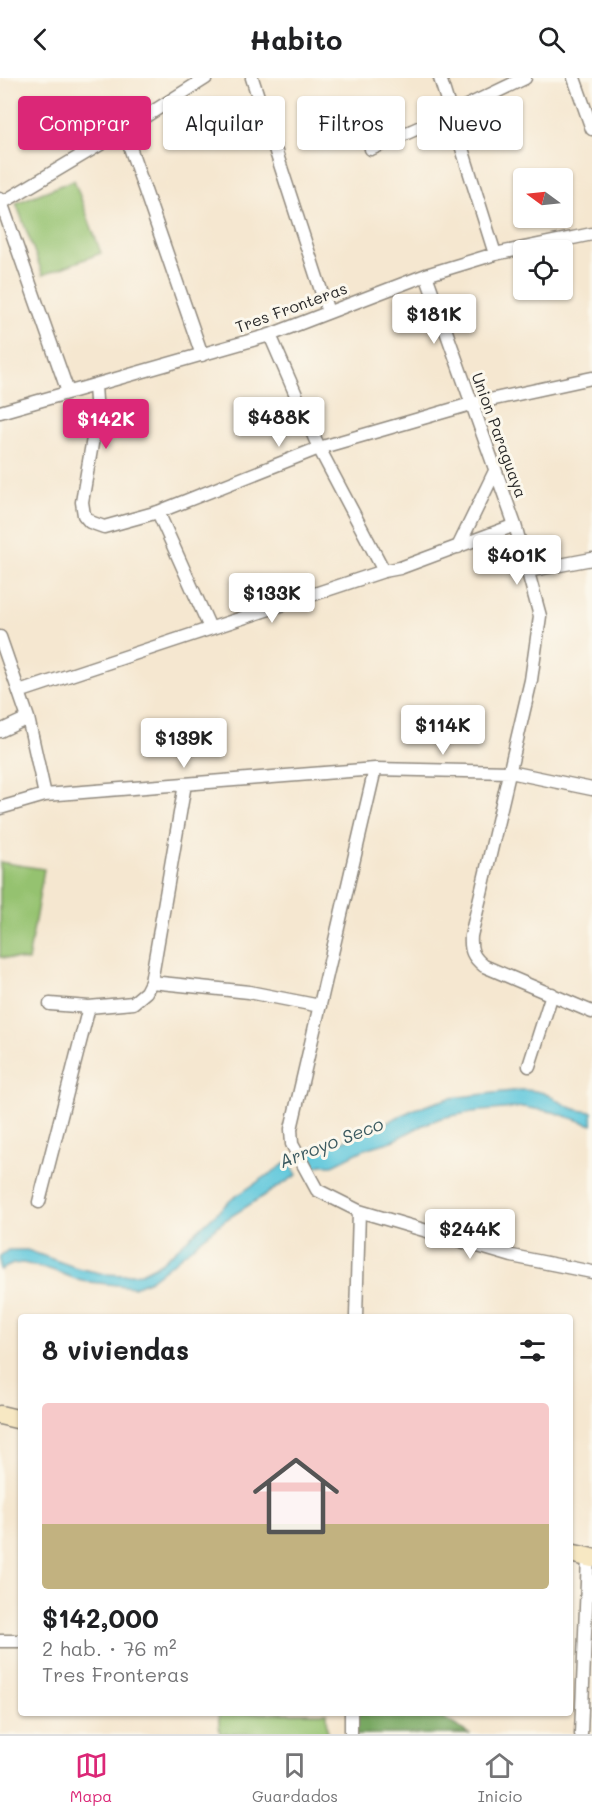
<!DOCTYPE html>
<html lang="es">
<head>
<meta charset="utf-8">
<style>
  :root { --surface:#fff; --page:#f2f2f2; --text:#202124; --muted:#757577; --line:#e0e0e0; --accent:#db2777 }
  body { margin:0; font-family:Mali,sans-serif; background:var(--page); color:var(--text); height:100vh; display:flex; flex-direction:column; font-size:22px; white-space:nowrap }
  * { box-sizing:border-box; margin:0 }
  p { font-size:20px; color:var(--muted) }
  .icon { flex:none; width:33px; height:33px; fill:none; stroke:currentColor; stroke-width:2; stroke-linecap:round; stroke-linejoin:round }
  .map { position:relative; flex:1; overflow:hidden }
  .side { position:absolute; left:18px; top:1236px; width:555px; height:402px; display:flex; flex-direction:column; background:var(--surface); border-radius:6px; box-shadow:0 2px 4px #0004 }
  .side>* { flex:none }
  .guide { position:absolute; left:18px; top:18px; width:556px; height:54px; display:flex; gap:12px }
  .needle { width:39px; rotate:285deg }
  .controls { position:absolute; left:513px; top:90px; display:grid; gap:12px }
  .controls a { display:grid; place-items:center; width:60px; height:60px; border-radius:6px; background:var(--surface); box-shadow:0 2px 4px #0004; font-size:30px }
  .price { position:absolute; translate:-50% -51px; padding:0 14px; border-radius:6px; background:#fff; color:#222; font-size:20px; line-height:39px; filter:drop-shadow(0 2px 3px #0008) }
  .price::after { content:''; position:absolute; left:50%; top:36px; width:18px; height:14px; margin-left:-9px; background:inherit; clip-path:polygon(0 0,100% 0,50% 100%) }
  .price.selected { background:var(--accent); color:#fff }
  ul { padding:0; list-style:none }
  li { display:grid; align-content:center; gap:12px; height:318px; padding:0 24px }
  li+li { border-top:2px solid var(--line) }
  li span { display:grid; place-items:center; height:186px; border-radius:6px; color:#555 }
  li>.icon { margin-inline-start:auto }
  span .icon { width:108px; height:108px; fill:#fffc; stroke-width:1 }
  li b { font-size:26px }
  h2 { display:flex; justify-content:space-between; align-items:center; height:72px; padding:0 24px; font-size:26px }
  .chip { padding:0 21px; border-radius:6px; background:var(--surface); box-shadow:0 2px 4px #0004; font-size:21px; line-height:54px }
  .chip.selected { background:var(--accent); color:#fff }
  header { display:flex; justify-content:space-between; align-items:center; height:78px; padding:0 24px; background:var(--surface); font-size:27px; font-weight:700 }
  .tabs { display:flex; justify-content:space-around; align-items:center; height:84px; border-top:2px solid var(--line); background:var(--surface); font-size:16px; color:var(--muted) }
  .tabs a { display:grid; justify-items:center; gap:3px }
  .tabs .selected { color:var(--accent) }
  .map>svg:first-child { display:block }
</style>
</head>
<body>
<header><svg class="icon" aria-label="back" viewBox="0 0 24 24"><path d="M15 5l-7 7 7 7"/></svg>Habito<svg class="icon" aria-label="search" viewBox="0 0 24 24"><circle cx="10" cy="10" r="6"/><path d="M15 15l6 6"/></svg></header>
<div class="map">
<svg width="592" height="1656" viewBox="0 0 592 1656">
  <rect width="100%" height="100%" fill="#fbf7ec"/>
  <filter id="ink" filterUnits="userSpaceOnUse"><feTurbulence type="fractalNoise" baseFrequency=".0167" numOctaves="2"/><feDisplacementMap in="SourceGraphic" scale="12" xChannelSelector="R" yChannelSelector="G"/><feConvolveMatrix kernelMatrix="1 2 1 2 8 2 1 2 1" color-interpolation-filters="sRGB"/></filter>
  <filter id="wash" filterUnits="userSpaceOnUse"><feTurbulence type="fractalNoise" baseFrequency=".008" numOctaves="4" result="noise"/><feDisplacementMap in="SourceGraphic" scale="24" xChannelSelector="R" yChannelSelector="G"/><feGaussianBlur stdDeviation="1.35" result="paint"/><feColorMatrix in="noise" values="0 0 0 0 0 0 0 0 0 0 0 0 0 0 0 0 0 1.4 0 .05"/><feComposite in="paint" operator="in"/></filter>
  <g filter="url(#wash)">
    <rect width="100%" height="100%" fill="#f5e7d0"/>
    <!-- green -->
    <path fill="#95c270" stroke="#60764e" stroke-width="1.5" d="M74 102 101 175 43 197 16 125Z
      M0 784 44 791 28 883 0 879Z
      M218 1635H327L328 1656H220Z"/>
    <!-- forest -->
    <path fill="#78a862" stroke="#526a46" stroke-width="1.5" d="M351 1635H436L469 1656H351Z"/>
    <!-- water -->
    <path fill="#5fc7dc" stroke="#457984" stroke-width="1.5" d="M521 1012C546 1011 552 1021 572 1030 579 1033 585 1033 592 1034V1047L553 1034 523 1029 472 1034 441 1040 423 1047 392 1063 365 1071 333 1087H321L314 1090 305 1073 352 1060 415 1031 450 1020Z
      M289 1083 297 1097 225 1142 175 1183 150 1202 134 1209 81 1203 52 1192 23 1185 13 1186 0 1192V1178L8 1172H27L77 1190 105 1196 123 1197 141 1195 161 1185 232 1121Z"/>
  </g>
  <g filter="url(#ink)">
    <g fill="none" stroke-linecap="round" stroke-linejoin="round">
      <!-- street casing -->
      <g stroke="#90897e" stroke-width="15">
        <path id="street" d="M252 0 328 234
          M440 0 495 176
          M574 0 592 51
          M124 52 202 277
          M371 71 452 35 525 0
          M0 121 68 314
          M0 126 124 52 206 0
          M426 197 515 447 540 538 531 602 471 858C470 873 473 879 484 888L592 934
          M270 257 319 370 384 493
          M95 308 97 337 82 424 84 437 90 444 104 449 158 434 319 370 471 326 592 300
          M0 334 270 257 426 197 495 176 592 156
          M158 434 210 550
          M458 469 495 393
          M528 493 592 481
          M0 559 28 640 45 717
          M19 614 384 493 400 490 515 447
          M0 653 28 640
          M0 730 45 717 375 691 510 694 592 711
          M151 904 249 914 320 928
          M50 926 89 929 133 925 146 914 151 904 185 706
          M529 988 552 916
          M39 1124 89 929
          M359 1133 512 1178 592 1194
          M356 1239 359 1133 317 1112 292 1066 291 1051 375 691
          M0 1563H21
          M351 1656V1635
          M581 1656 588 1479"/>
      </g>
      <!-- secondary casing -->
      <g stroke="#90897e" stroke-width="21">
        <path id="secondary" d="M0 1337 21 1342
          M570 1475 592 1480"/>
      </g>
      <!-- street -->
      <use href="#street" stroke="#fff" stroke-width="12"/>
      <!-- secondary -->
      <use href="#secondary" stroke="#f7e8c3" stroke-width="18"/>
    </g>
  </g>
  <g text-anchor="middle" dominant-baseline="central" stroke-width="6" stroke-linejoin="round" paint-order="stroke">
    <!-- street labels -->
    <g font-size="16" fill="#2b2b2b" stroke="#fbf7ec">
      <text transform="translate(291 229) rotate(-20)">Tres Fronteras</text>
      <text transform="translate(500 357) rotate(70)">Union Paraguaya</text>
    </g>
    <!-- water labels -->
    <g font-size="18" font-style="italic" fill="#3b5a60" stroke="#fbf7ec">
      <text transform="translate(331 1064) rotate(-21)">Arroyo Seco</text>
    </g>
  </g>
</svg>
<div class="controls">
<a><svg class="needle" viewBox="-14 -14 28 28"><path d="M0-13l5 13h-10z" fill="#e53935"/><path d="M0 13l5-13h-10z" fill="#757577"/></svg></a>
<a><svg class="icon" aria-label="locate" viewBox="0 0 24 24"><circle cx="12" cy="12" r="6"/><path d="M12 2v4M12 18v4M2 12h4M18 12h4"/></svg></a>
</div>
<b class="price" style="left:434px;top:267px">$181K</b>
<b class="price" style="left:279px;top:370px">$488K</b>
<b class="price selected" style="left:106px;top:372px">$142K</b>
<b class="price" style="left:517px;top:508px">$401K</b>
<b class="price" style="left:272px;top:546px">$133K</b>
<b class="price" style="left:443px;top:678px">$114K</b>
<b class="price" style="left:184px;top:691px">$139K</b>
<b class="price" style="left:470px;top:1182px">$244K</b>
<div class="guide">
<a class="chip selected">Comprar</a>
<a class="chip">Alquilar</a>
<a class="chip">Filtros</a>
<a class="chip">Nuevo</a>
</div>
<section class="side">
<h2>8 viviendas<svg class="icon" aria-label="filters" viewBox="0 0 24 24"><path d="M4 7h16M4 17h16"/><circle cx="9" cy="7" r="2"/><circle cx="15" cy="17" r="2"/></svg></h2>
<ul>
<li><span style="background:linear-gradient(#f6c9c9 65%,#c2b280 0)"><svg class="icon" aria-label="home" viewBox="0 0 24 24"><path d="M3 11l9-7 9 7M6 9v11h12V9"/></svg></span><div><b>$142,000</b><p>2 hab. · 76 m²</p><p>Tres Fronteras</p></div></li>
</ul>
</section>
</div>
<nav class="tabs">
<a class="selected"><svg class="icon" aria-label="map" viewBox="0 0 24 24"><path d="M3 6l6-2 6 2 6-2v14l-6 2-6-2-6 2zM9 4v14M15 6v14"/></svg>Mapa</a>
<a><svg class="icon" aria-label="saved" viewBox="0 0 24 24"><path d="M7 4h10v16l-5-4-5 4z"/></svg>Guardados</a>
<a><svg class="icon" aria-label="home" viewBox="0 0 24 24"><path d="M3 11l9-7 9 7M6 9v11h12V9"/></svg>Inicio</a>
</nav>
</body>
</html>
